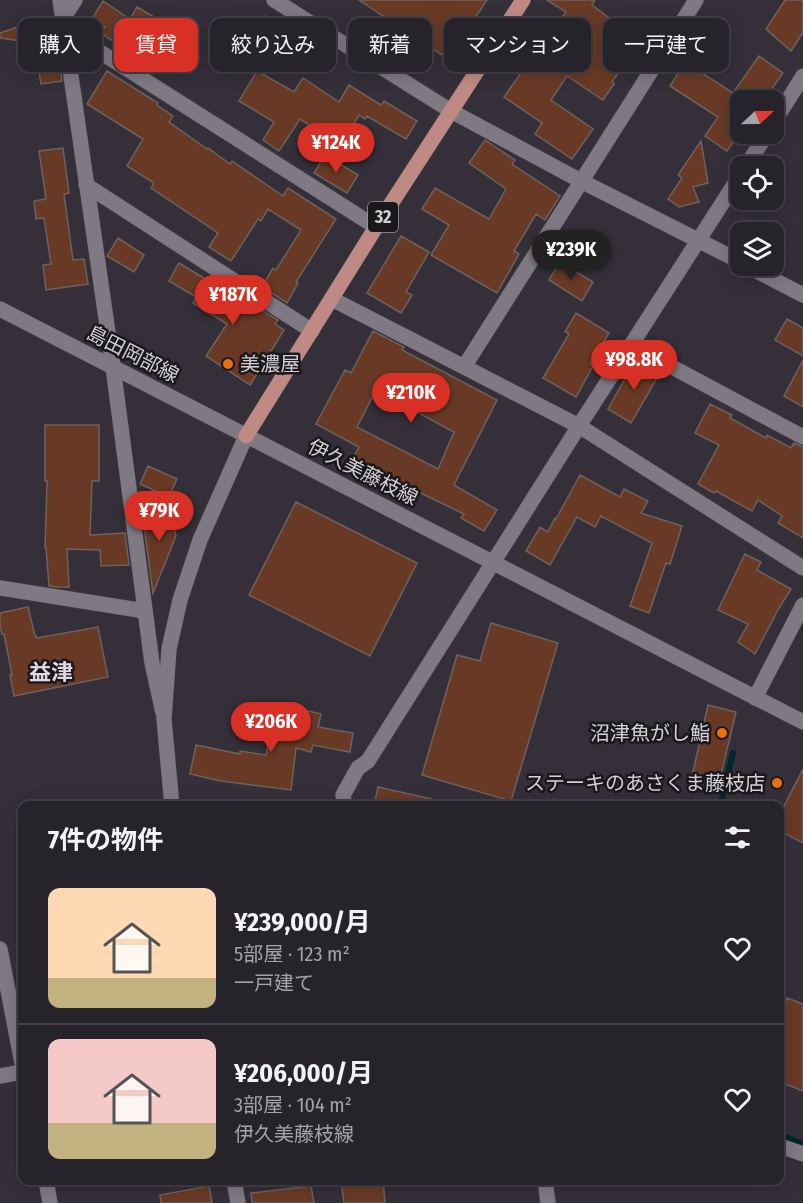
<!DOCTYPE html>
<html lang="ja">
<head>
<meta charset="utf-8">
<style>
  :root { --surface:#27232a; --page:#2f2b32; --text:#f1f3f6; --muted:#a4a4a8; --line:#434047; --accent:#d93025 }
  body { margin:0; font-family:"Fira Sans Condensed","Noto Sans JP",sans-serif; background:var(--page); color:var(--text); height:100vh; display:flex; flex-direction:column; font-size:22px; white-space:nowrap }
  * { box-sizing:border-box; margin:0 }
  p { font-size:20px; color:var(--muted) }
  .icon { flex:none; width:33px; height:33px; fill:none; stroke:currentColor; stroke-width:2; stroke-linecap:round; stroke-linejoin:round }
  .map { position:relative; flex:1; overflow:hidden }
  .panel { position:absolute; left:18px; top:801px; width:766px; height:384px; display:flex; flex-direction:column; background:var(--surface); border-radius:12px; box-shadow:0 3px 15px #0003,0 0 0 2px var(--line) }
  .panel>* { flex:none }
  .top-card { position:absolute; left:18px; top:18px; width:768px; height:54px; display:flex; gap:12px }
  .needle { width:39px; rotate:68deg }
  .controls { position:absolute; left:730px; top:90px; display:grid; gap:12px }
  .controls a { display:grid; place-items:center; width:54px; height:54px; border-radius:12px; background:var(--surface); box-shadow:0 3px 15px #0003,0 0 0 2px var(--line); font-size:30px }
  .price { position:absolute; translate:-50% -51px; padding:0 14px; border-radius:21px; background:var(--accent); color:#fff; font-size:20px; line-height:39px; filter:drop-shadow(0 2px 3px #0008) }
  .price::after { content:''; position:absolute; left:50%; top:36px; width:18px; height:14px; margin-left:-9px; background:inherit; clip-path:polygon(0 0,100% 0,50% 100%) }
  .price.selected { background:#222; color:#fff }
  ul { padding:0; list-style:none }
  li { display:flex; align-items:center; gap:18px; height:150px; padding:0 30px }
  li+li { border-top:2px solid var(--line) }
  li span { display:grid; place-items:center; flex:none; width:168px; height:120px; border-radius:12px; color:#555 }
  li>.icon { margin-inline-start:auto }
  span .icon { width:72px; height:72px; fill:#fffc; stroke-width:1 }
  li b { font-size:26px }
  h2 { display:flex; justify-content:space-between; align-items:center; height:72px; padding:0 30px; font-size:26px }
  .tag { padding:0 21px; border-radius:12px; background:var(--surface); box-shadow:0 3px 15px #0003,0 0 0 2px var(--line); font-size:21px; line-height:54px }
  .tag.selected { background:var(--accent); color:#fff }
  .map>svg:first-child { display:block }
</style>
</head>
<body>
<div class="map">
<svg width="803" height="1203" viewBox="0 0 803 1203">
  <rect width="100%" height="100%" fill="#342f38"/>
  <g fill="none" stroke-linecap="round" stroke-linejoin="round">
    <!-- stream -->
    <path stroke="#00272d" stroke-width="6" d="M720 806 733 753
      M780 1135 803 1144"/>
  </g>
  <!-- building -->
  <path fill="#683a26" stroke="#6e625d" stroke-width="1.5" fill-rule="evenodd" d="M359 0H487L448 59Z
    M547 0H595L592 5 617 24 605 43 628 59 612 82 614 84 603 100 567 76 551 100 593 129 572 159 535 134 542 123 504 97 533 56 529 53 540 36 546 40 566 12Z
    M785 0H803V32L791 51 766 29Z
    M103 1 128 18 113 41 101 33 105 27 92 19Z
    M137 7 161 21 152 35 148 32 144 39 125 27Z
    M265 16 280 27 261 57 245 46Z
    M46 17 58 52 62 81 41 84 35 47 25 51 21 41 0 38V33Z
    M759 56 783 73 764 100H741V131L727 151 705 136 718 117 670 86 685 62 733 93Z
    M107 71 158 103 157 105 173 116 169 122 207 149 208 148 230 164 232 161 283 196 288 188 336 219 296 282 298 283 287 303 262 287 273 268 276 270 301 230 268 209 261 221 258 219 231 261 209 247 218 233 151 188 154 183 127 166 143 139 87 104Z
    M257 71 294 92 303 78 339 102 349 85 381 105 384 101 417 121 406 139 367 116 365 119 359 115 341 145 300 119 279 151 263 140 274 122 239 101Z
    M485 140 515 160 512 164 560 196 545 220 536 214 514 251 519 254 497 293 431 255 449 225 422 209 435 188 489 219 506 189 469 163Z
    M701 141 708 183 693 187 699 202 679 207 668 199 682 178 678 175Z
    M63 148 69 193 64 194 73 260 84 259 88 284 46 290 43 265 51 264 44 218 36 219 34 201 46 199 39 151Z
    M325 155 358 175 347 193 314 173Z
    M401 236 429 252 406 292 412 295 401 313 367 293Z
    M118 238 144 255 134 272 107 256Z
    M560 262 593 282 582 301 549 280Z
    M179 263 250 306 251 304 278 320 275 324 284 330 250 385 206 356 227 324 193 303 196 297 169 281Z
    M576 313 609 333 590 364 593 366 576 397 543 378 569 334 565 332Z
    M787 319 803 328V356L775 340Z
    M373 331 404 347 402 350 497 400 454 485 497 510 484 531 461 518 464 514 352 460 359 447 316 424 345 370 351 373ZM376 390 454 432 438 469 357 427Z
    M636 359 660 373 631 423 608 409Z
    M803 360V407L784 396Z
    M710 404 732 415 730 418 766 438 767 435 791 448 794 443 803 447V538L778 523 782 516 758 500 752 511 716 491 714 493 698 484 719 445 695 433Z
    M45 425H99V481H92L90 535 125 533 129 565 101 566 100 550 67 549 69 587H57L49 586 46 548H45L47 481H45Z
    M148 466 177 479 169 497 140 484Z
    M580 475 620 497 624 489 648 501 641 513 682 526 670 564 666 563 649 613 630 606 652 543 601 516 595 527 577 517 550 565 526 551 540 527 548 532 555 518 556 519Z
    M296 502 417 563 370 656 249 595Z
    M171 511 176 536 153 593 143 518Z
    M745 554 761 562 757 570 791 589 779 608 755 654 738 642 748 624 718 610Z
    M28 607 35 636H36L37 638 98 627 108 677 14 696 10 675H12L4 634H2L0 626V613Z
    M491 623 558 643 511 801 422 775 457 655 480 661Z
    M708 705 736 712 720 779 693 772Z
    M300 709 321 714 318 727 353 733 350 752 313 745 311 752 296 748 291 790 221 781 190 774 196 745 240 754V751L266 755 276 711 298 716Z
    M803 769V843L780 831V814Z
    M378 787 432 799 431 806H374Z
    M787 998 803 1004V1091L780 1082V1016Z
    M341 1180H383L385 1203H344Z
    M209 1186 212 1203H161L160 1195Z
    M311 1186 314 1203H252L251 1193Z"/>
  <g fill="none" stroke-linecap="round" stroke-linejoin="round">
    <!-- minor casing -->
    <g stroke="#4f4b52" stroke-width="16">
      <path id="minor" d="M60 0 113 367 152 663 163 713
        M64 29 376 227
        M774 122 803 76
        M746 166 767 134
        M86 185 312 331
        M332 299 579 426 803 568
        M631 345 803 437
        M464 367 696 0
        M0 588 145 611
        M755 698 803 605
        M345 806 343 795 358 768 368 761 579 426 741 174
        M0 949 22 1063
        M0 1076 22 1072
        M780 1146 803 1154
        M46 1180 50 1203
        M545 1180 548 1203"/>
    </g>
    <!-- tertiary casing -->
    <g stroke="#4f4b52" stroke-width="16">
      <path id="tertiary" d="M274 0 451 111 581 181 741 262
        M63 18 75 0
        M747 266 803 295"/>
    </g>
    <!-- secondary casing -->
    <g stroke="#4f4b52" stroke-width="16">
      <path id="secondary" d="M0 309 803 722
        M172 806 164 719 169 649 180 600 200 540 246 436
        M234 1180 238 1203"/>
    </g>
    <!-- primary casing -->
    <g stroke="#4f4b52" stroke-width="16">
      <path id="primary" d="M246 436 376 227 523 0"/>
    </g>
    <!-- minor -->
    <use href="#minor" stroke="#7f7984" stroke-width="15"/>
    <!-- tertiary -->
    <use href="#tertiary" stroke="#7f7984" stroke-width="15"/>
    <!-- secondary -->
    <use href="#secondary" stroke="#7f7984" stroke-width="15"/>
    <!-- primary -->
    <use href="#primary" stroke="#c08a84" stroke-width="15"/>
  </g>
  <!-- markers -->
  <g fill="#e8710a" stroke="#1b181c" stroke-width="2">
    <circle cx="228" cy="364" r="6"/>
    <circle cx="722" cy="733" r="6"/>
    <circle cx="777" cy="783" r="6"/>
  </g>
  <g text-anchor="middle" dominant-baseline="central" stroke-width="5" stroke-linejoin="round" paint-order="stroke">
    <!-- shield labels -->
    <rect fill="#1b181c" stroke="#9c999e" stroke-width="1.5" x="368" y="202" width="30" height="30" rx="4.5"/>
    <g font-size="18" font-weight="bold" fill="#d3d0d5">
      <text x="383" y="217">32</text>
    </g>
    <!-- street labels -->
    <g font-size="20" fill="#d3d0d5" stroke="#1b181c">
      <text transform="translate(133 354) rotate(27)">島田岡部線</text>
      <text transform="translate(363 472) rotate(27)">伊久美藤枝線</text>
    </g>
    <!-- poi labels -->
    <g font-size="20" fill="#d3d0d5" stroke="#1b181c" text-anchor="end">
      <text x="240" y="364" text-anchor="start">美濃屋</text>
      <text x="710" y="733">沼津魚がし鮨</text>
      <text x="765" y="783">ステーキのあさくま藤枝店</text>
    </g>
    <!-- quarter labels -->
    <g font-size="22" font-weight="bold" fill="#dfd8e3" stroke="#1b181c">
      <text x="51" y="672">益津</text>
    </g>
  </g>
</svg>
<div class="controls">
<a><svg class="needle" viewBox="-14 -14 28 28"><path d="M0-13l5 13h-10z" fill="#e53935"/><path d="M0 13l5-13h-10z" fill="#a4a4a8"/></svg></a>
<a><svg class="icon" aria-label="locate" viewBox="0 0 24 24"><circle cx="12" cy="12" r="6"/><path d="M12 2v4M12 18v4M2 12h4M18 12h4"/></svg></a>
<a><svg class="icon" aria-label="layers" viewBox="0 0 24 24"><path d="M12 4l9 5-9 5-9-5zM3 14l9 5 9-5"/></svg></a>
</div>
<b class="price" style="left:336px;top:174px">¥124K</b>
<b class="price selected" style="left:571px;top:281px">¥239K</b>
<b class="price" style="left:233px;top:326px">¥187K</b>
<b class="price" style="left:634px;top:391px">¥98.8K</b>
<b class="price" style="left:411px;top:424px">¥210K</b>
<b class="price" style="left:159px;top:542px">¥79K</b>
<b class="price" style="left:271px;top:753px">¥206K</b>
<div class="top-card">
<a class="tag">購入</a>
<a class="tag selected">賃貸</a>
<a class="tag">絞り込み</a>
<a class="tag">新着</a>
<a class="tag">マンション</a>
<a class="tag">一戸建て</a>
</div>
<section class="panel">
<h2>7件の物件<svg class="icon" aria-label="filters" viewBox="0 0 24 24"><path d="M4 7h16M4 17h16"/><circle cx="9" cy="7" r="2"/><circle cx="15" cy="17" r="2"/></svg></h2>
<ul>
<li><span style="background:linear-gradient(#ffd9b3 75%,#c2b280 0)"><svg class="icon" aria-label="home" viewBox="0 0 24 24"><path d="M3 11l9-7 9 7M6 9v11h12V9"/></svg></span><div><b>¥239,000/月</b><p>5部屋 · 123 m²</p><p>一戸建て</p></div><svg class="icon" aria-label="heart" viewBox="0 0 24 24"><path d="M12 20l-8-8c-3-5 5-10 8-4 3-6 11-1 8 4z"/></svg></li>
<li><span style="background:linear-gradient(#f6c9c9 70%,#c2b280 0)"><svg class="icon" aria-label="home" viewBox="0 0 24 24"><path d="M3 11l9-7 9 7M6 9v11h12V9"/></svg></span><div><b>¥206,000/月</b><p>3部屋 · 104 m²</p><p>伊久美藤枝線</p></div><svg class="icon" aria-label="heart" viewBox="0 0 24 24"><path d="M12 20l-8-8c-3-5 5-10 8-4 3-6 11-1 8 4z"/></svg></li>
</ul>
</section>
</div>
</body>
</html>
